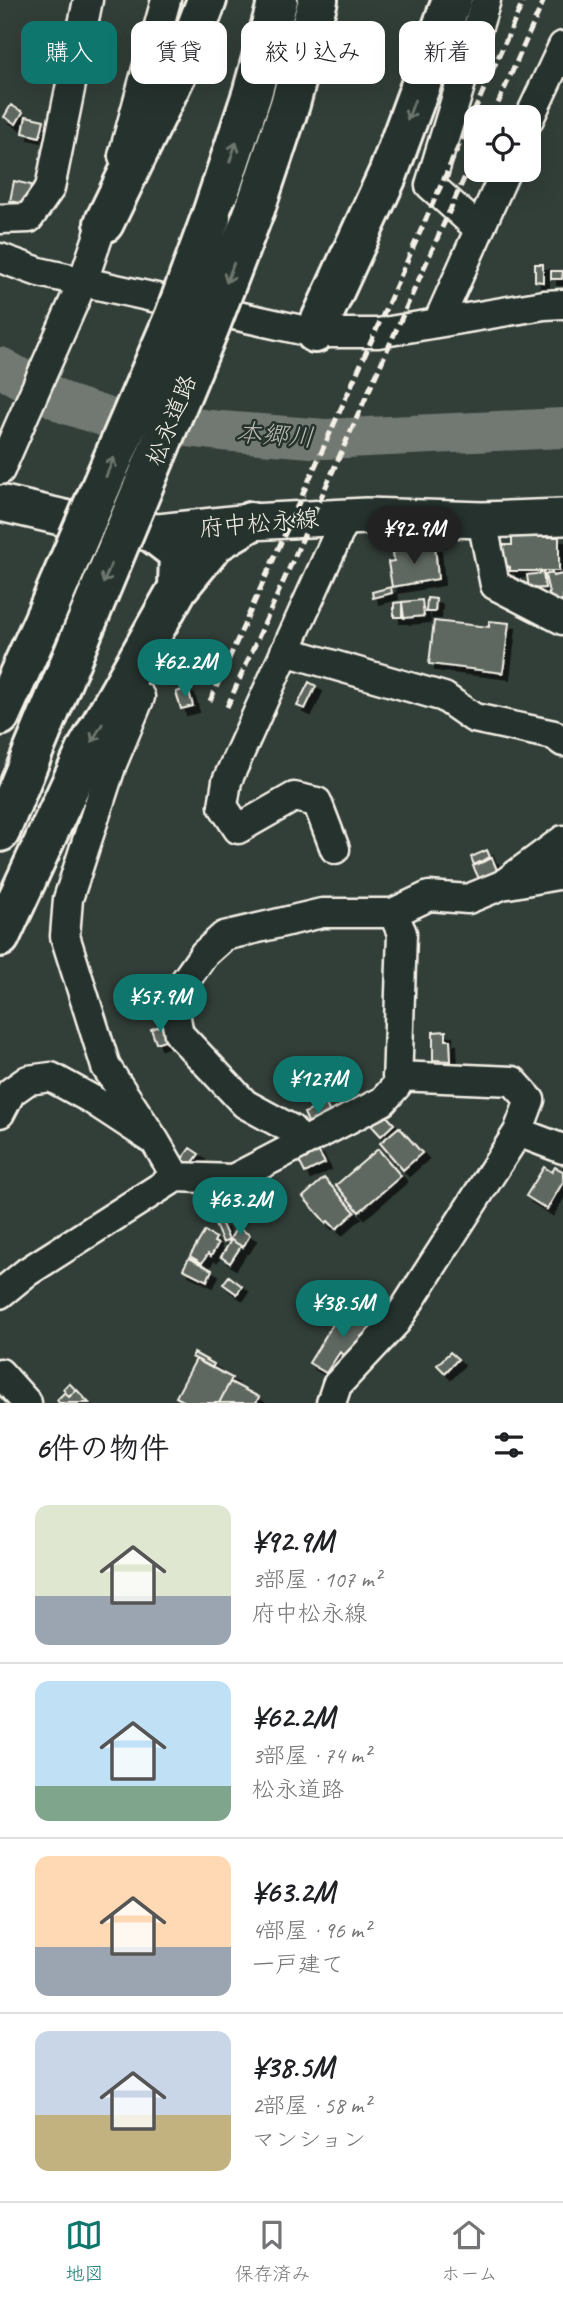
<!DOCTYPE html>
<html lang="ja">
<head>
<meta charset="utf-8">
<style>
  :root { --surface:#fff; --page:#f2f2f2; --text:#202124; --muted:#757577; --line:#e0e0e0; --accent:#0f766e }
  body { margin:0; font-family:Caveat,"Klee One",sans-serif; background:var(--page); color:var(--text); height:100vh; display:flex; flex-direction:column; font-size:26px; white-space:nowrap }
  * { box-sizing:border-box; margin:0 }
  p { font-size:23px; color:var(--muted) }
  .icon { flex:none; width:38px; height:38px; fill:none; stroke:currentColor; stroke-width:2; stroke-linecap:round; stroke-linejoin:round }
  .map { position:relative; height:1403px; overflow:hidden }
  .panel { display:flex; flex-direction:column; background:var(--surface); flex:1 }
  .panel>* { flex:none }
  .hud { position:absolute; left:21px; top:21px; width:522px; height:63px; display:flex; gap:14px }
  .tools { position:absolute; left:464px; top:105px; display:grid; gap:14px }
  .tools a { display:grid; place-items:center; width:77px; height:77px; border-radius:14px; background:var(--surface); box-shadow:0 7px 28px #0002; font-size:35px }
  .price { position:absolute; translate:-50% -60px; padding:0 16px; border-radius:24px; background:var(--accent); color:#fff; font-size:23px; line-height:46px; filter:drop-shadow(0 2px 4px #0008) }
  .price::after { content:''; position:absolute; left:50%; top:42px; width:21px; height:16px; margin-left:-10px; background:inherit; clip-path:polygon(0 0,100% 0,50% 100%) }
  .price.selected { background:#222; color:#fff }
  ul { padding:0; list-style:none }
  li { display:flex; align-items:center; gap:21px; height:175px; padding:0 35px }
  li+li { border-top:2px solid var(--line) }
  li span { display:grid; place-items:center; flex:none; width:196px; height:140px; border-radius:14px; color:#555 }
  li>.icon { margin-inline-start:auto }
  span .icon { width:84px; height:84px; fill:#fffc; stroke-width:1 }
  li b { font-size:30px }
  h2 { display:flex; justify-content:space-between; align-items:center; height:84px; padding:0 35px; font-size:30px }
  .pill { padding:0 24px; border-radius:14px; background:var(--surface); box-shadow:0 7px 28px #0002; font-size:24px; line-height:63px }
  .pill.selected { background:var(--accent); color:#fff }
  .tabs { display:flex; justify-content:space-around; align-items:center; height:98px; border-top:2px solid var(--line); background:var(--surface); font-size:19px; color:var(--muted) }
  .tabs a { display:grid; justify-items:center; gap:4px }
  .tabs .selected { color:var(--accent) }
  .map>svg:first-child { display:block }
</style>
</head>
<body>
<div class="map">
<svg width="563" height="1403" viewBox="0 0 563 1403">
  <defs>
    <filter id="shadow"><feDropShadow dx="6" dy="6" stdDeviation="0" flood-color="#0009"/></filter>
  </defs>
  <rect width="100%" height="100%" fill="#323e38"/>
  <filter id="ink" filterUnits="userSpaceOnUse"><feTurbulence type="fractalNoise" baseFrequency=".0143" numOctaves="2"/><feDisplacementMap in="SourceGraphic" scale="14" xChannelSelector="R" yChannelSelector="G"/><feConvolveMatrix kernelMatrix="1 2 1 2 8 2 1 2 1" color-interpolation-filters="sRGB"/></filter>
  <g filter="url(#ink)">
    <g fill="none" stroke-linecap="round" stroke-linejoin="round">
      <!-- river -->
      <path stroke="#727972" stroke-width="40" d="M0 367 66 404 109 418 221 431 325 439 563 428"/>
    </g>
    <!-- building -->
    <path fill="#5f6861" stroke="#f4f1e8" stroke-width="2" filter="url(#shadow)" d="M11 105 23 112 16 124 4 117Z
      M26 116 44 120 40 137 23 133Z
      M14 181 31 185 27 204 10 201Z
      M535 264H543V282L535 281Z
      M551 271H563L562 279H551Z
      M512 537H559V571H510V567L502 568V545H512Z
      M421 545V547L435 545 438 579 392 587 388 562 394 561 393 552Z
      M543 573 545 588 529 589 527 575Z
      M552 573 553 576 563 574V600L551 602 545 575Z
      M391 587 392 593 373 598 372 592Z
      M427 598 436 599 435 612H426Z
      M422 600 424 616 404 618 402 602Z
      M402 602V617H394V603Z
      M434 621 489 627V621L509 623 503 673 429 664Z
      M309 682 316 686 305 709 297 706Z
      M188 688 193 706 181 709 176 692Z
      M487 850 490 857 474 865 471 857Z
      M492 858 499 875 481 883 473 866Z
      M155 990 169 1028 163 1030 150 992Z
      M162 1025 163 1030 167 1029 170 1038 156 1043 151 1029Z
      M446 1031V1040H450L451 1061 433 1060V1032Z
      M326 1104 332 1118 310 1127 304 1113Z
      M383 1112 394 1124 381 1136 370 1124Z
      M399 1127 422 1153 403 1170 380 1143Z
      M190 1148 199 1154 191 1165 182 1159Z
      M317 1149 325 1163 305 1173 298 1159Z
      M378 1149 401 1176 359 1212 336 1185Z
      M544 1167 552 1172 555 1167 563 1171V1182L547 1209 526 1196Z
      M324 1178 355 1212 336 1229 328 1221 326 1223 303 1197Z
      M221 1194 224 1203 211 1206 208 1197Z
      M221 1222 229 1240 223 1243 215 1225Z
      M237 1227 250 1235 243 1247 230 1239Z
      M205 1231 216 1238 214 1242 218 1244 211 1256 208 1254 202 1263 190 1256Z
      M231 1240 241 1246 230 1263 221 1257Z
      M189 1258 212 1270 207 1281 183 1269Z
      M229 1276 242 1286 237 1294 223 1284Z
      M344 1306 377 1329 354 1361 340 1352 326 1373 309 1363Z
      M450 1352 458 1359 445 1373 437 1365Z
      M194 1353 214 1364 212 1368 192 1357Z
      M196 1359 232 1378 219 1403H187L176 1397Z
      M230 1382 259 1397 256 1403H219Z
      M69 1383 76 1390 69 1397 63 1389Z
      M77 1390 89 1403H59L57 1400 65 1392 69 1397Z"/>
    <g fill="none" stroke-linecap="round" stroke-linejoin="round">
      <!-- minor casing -->
      <g stroke="#f4f1e8" stroke-width="33">
        <path id="minor" d="M528 121 563 46
          M123 156 166 0
          M0 219 29 218 50 188 88 0
          M479 229 430 185 486 0
          M0 258 39 272 315 333H378L544 305 563 304
          M438 322 506 170
          M0 470 83 281 109 205
          M482 520 495 585 563 620
          M285 651 444 697 474 718 554 735 563 742
          M122 688 140 697 112 764 68 899 65 936 106 1067 155 1141
          M335 849 317 802 294 797 238 829 223 806 227 781 346 517
          M508 884 563 874
          M393 913 429 896 468 899 502 885 563 840
          M0 1113 11 1092 28 1080 51 1077 91 1099 155 1141 176 1177
          M518 1132 563 1149
          M0 1294 27 1272 176 1177 233 1179 383 1101 397 1085 402 933 393 913H322L224 936 204 954 178 991 174 1008 179 1034 245 1104 291 1129 302 1143
          M0 1373 27 1403
          M331 1403 337 1385 396 1322 518 1132 530 1100 513 1081 397 1076"/>
      </g>
      <!-- major casing -->
      <g stroke="#f4f1e8" stroke-width="40">
        <path id="major" d="M0 503 69 519 150 533 250 522 367 516 482 520 563 517"/>
      </g>
      <!-- highway casing -->
      <g stroke="#f4f1e8" stroke-width="44">
        <path id="highway" d="M255 209 290 104 318 0
          M211 217 252 94 278 0
          M104 223 188 50 207 0
          M315 333 388 174 452 0
          M153 533 179 553 178 588
          M0 716 44 619
          M0 832 81 636
          M0 937 88 747 178 588 215 543 250 522"/>
      </g>
      <!-- minor -->
      <use href="#minor" stroke="#26332d" stroke-width="28"/>
      <!-- major -->
      <use href="#major" stroke="#26332d" stroke-width="35"/>
      <!-- highway -->
      <use href="#highway" stroke="#26332d" stroke-width="38"/>
      <!-- rail -->
      <path stroke="#f4f1e8" stroke-width="5" stroke-dasharray="10 5" stroke-linecap="butt" d="M492 117 544 0
        M210 701 524 0
        M227 707 476 152"/>
      <!-- highway-bridge casing -->
      <g stroke="#f4f1e8" stroke-width="44" stroke-linecap="butt">
        <path id="highway-bridge" d="M44 619 175 315 211 217
          M81 636 210 326 255 209"/>
      </g>
      <!-- highway-bridge -->
      <use href="#highway-bridge" stroke="#26332d" stroke-width="38"/>
    </g>
    <!-- one-way arrows -->
    <defs><path id="oneway-shaft" d="M-6 0H5M1.5-3L5.5 0L1.5 3" fill="none" stroke-width="1.6" stroke-linecap="round" stroke-linejoin="round" transform="scale(1.75)"/></defs>
    <g stroke="#6e766e">
      <use href="#oneway-shaft" transform="translate(411 110) rotate(110)"/>
      <use href="#oneway-shaft" transform="translate(233 152) rotate(-71)"/>
      <use href="#oneway-shaft" transform="translate(230 273) rotate(111)"/>
      <use href="#oneway-shaft" transform="translate(110 467) rotate(-67)"/>
      <use href="#oneway-shaft" transform="translate(107 574) rotate(112)"/>
      <use href="#oneway-shaft" transform="translate(97 733) rotate(120)"/>
    </g>
  </g>
  <g text-anchor="middle" dominant-baseline="central" stroke-width="5" stroke-linejoin="round" paint-order="stroke">
    <!-- street labels -->
    <g font-size="24" fill="#f4f1e8" stroke="#26332d">
      <text transform="translate(171 420) rotate(-68)">松永道路</text>
      <text transform="translate(259 523) rotate(-5)">府中松永線</text>
    </g>
    <!-- water labels -->
    <g font-size="26" font-style="italic" fill="#babbb3" stroke="#26332d">
      <text transform="translate(275 435) rotate(4)">本郷川</text>
    </g>
  </g>
</svg>
<div class="tools">
<a><svg class="icon" aria-label="locate" viewBox="0 0 24 24"><circle cx="12" cy="12" r="6"/><path d="M12 2v4M12 18v4M2 12h4M18 12h4"/></svg></a>
</div>
<b class="price selected" style="left:414px;top:566px">¥92.9M</b>
<b class="price" style="left:185px;top:699px">¥62.2M</b>
<b class="price" style="left:160px;top:1034px">¥57.9M</b>
<b class="price" style="left:318px;top:1116px">¥127M</b>
<b class="price" style="left:240px;top:1237px">¥63.2M</b>
<b class="price" style="left:343px;top:1340px">¥38.5M</b>
<div class="hud">
<a class="pill selected">購入</a>
<a class="pill">賃貸</a>
<a class="pill">絞り込み</a>
<a class="pill">新着</a>
</div>
</div>
<section class="panel">
<h2>6件の物件<svg class="icon" aria-label="filters" viewBox="0 0 24 24"><path d="M4 7h16M4 17h16"/><circle cx="9" cy="7" r="2"/><circle cx="15" cy="17" r="2"/></svg></h2>
<ul>
<li><span style="background:linear-gradient(#dfe7d0 65%,#9aa5b1 0)"><svg class="icon" aria-label="home" viewBox="0 0 24 24"><path d="M3 11l9-7 9 7M6 9v11h12V9"/></svg></span><div><b>¥92.9M</b><p>3部屋 · 107 m²</p><p>府中松永線</p></div></li>
<li><span style="background:linear-gradient(#bfe0f5 75%,#7fa58c 0)"><svg class="icon" aria-label="home" viewBox="0 0 24 24"><path d="M3 11l9-7 9 7M6 9v11h12V9"/></svg></span><div><b>¥62.2M</b><p>3部屋 · 74 m²</p><p>松永道路</p></div></li>
<li><span style="background:linear-gradient(#ffd9b3 65%,#9aa5b1 0)"><svg class="icon" aria-label="home" viewBox="0 0 24 24"><path d="M3 11l9-7 9 7M6 9v11h12V9"/></svg></span><div><b>¥63.2M</b><p>4部屋 · 96 m²</p><p>一戸建て</p></div></li>
<li><span style="background:linear-gradient(#c9d6e8 60%,#c2b280 0)"><svg class="icon" aria-label="home" viewBox="0 0 24 24"><path d="M3 11l9-7 9 7M6 9v11h12V9"/></svg></span><div><b>¥38.5M</b><p>2部屋 · 58 m²</p><p>マンション</p></div></li>
</ul>
</section>
<nav class="tabs">
<a class="selected"><svg class="icon" aria-label="map" viewBox="0 0 24 24"><path d="M3 6l6-2 6 2 6-2v14l-6 2-6-2-6 2zM9 4v14M15 6v14"/></svg>地図</a>
<a><svg class="icon" aria-label="saved" viewBox="0 0 24 24"><path d="M7 4h10v16l-5-4-5 4z"/></svg>保存済み</a>
<a><svg class="icon" aria-label="home" viewBox="0 0 24 24"><path d="M3 11l9-7 9 7M6 9v11h12V9"/></svg>ホーム</a>
</nav>
</body>
</html>
